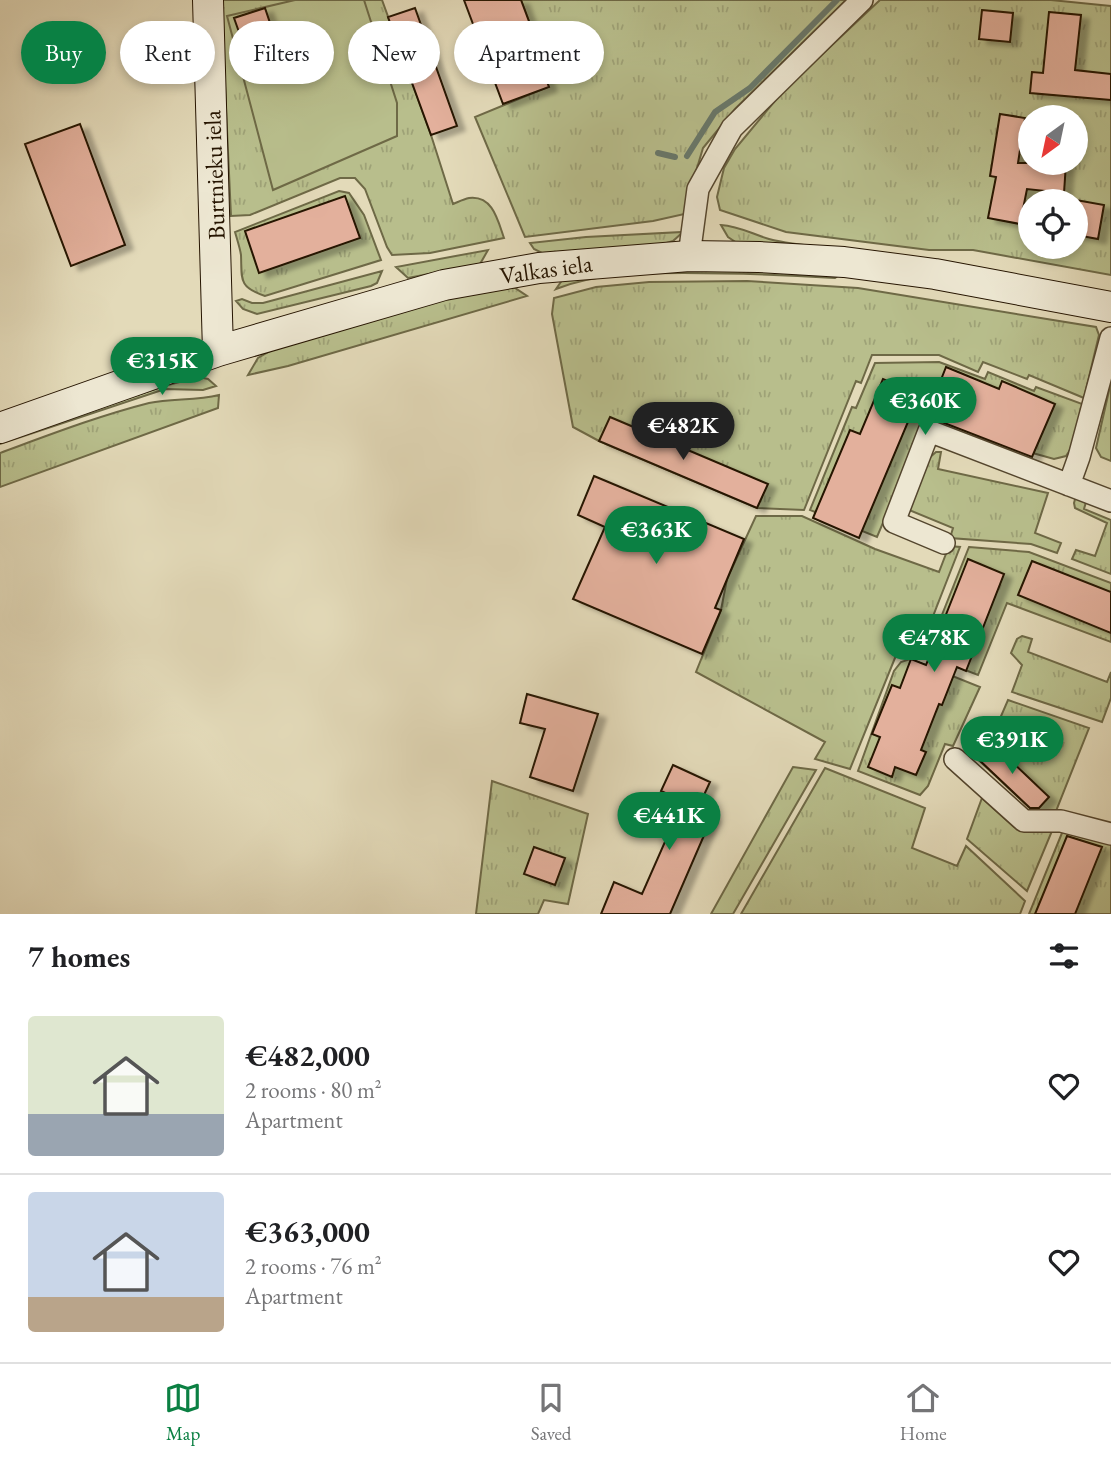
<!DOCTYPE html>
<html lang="en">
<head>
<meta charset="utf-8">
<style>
  :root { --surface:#fff; --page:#f2f2f2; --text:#202124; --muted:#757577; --line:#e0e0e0; --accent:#0b8043 }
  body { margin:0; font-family:"EB Garamond",serif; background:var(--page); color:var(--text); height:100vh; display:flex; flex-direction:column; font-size:26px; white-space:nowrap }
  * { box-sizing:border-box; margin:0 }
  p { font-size:23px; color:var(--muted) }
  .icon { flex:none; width:38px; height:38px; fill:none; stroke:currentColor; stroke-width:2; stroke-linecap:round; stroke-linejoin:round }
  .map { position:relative; height:914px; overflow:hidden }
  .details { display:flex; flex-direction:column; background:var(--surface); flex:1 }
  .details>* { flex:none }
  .hud { position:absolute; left:21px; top:21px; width:700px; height:63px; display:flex; gap:14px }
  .needle { width:46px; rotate:213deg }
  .controls { position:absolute; left:1018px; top:105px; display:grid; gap:14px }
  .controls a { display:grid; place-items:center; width:70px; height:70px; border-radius:50%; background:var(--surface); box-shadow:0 4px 10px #0003; font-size:35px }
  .price { position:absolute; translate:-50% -60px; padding:0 16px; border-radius:24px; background:var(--accent); color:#fff; font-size:23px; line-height:46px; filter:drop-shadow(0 2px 4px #0008) }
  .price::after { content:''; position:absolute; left:50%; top:42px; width:21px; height:16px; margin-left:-10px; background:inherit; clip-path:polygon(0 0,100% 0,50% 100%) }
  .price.on { background:#222; color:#fff }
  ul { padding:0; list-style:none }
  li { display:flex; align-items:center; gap:21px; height:175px; padding:0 28px }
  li+li { border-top:2px solid var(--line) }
  li span { display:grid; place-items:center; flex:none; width:196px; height:140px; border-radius:7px; color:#555 }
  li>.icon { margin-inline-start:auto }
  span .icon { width:84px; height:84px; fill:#fffc; stroke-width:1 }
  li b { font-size:30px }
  h2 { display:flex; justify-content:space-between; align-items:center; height:84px; padding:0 28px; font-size:30px }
  .tag { padding:0 24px; border-radius:32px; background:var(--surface); box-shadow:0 4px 10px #0003; font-size:24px; line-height:63px }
  .tag.on { background:var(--accent); color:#fff }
  .tabs { display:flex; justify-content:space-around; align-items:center; height:98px; border-top:2px solid var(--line); background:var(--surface); font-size:19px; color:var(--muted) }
  .tabs a { display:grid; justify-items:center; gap:4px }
  .tabs .on { color:var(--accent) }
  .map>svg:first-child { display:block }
</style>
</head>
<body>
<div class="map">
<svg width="1111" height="914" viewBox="0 0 1111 914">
  <defs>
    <pattern id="grass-tufts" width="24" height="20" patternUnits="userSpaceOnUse" patternTransform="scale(1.75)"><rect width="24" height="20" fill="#b8be8c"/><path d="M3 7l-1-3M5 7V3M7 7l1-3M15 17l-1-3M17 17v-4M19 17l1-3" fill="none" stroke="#9ea277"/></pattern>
    <filter id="shadow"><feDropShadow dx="8" dy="4.5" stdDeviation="2" flood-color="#0004"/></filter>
  </defs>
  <rect width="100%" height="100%" fill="#e3dab9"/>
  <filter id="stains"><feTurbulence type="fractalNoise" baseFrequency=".00286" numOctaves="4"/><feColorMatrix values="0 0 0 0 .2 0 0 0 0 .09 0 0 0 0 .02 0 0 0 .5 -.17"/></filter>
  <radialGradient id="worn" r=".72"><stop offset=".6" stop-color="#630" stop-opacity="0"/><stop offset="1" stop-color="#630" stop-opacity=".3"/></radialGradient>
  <!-- grass -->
  <path fill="url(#grass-tufts)" stroke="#6e6946" stroke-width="2" fill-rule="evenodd" d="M221 0H382L431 135 453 204C458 202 464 199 469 198 493 195 498 221 504 238L430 253 392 255 387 247 365 189 355 178H340L250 215 231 216Z
    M521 0H846L735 109 703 148 689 195V213L653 221 525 237 475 117 548 87 542 69 546 67Z
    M880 0H1051L1111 6V275L973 250H929L786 232 720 210 717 197 724 168 735 149 784 90ZM1031 117H1076V163H1031ZM1031 201H1076V247H1031Z
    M339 191 349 193 364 215 381 260 265 296C238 287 242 279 241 255 240 248 237 239 235 232Z
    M721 225C739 226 752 234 769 239 791 245 814 246 837 248L737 243 728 237Z
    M683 232 673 241 663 244 544 254 534 249 530 243 586 237Z
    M488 250 480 264 408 278 396 267Z
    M739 270 839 275 835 278C785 275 734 273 684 273 641 273 596 273 556 289L563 279 660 271Z
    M382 271 377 283 371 286 257 314 243 309 236 301 242 299 252 303H263Z
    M747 281 858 288 1096 327 1099 335 1084 398 1029 375 1027 379 983 362 978 372 939 355H872L861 383 856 381 804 510 757 508 599 441 573 427 552 314 554 298 596 287 649 282Z
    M504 285 515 288 527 296 288 366 248 375 258 358 277 347 409 305Z
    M939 362 985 379 988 372 1034 391 1036 387 1085 405 1070 450 1066 456 1054 459 925 423 877 537 810 510 852 407 856 408 875 363Z
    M199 377 208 379 216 386 203 390 165 389 0 444V441L164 386Z
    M1111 382V461L1101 457 1096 448Z
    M219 395 218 408 0 487V453C49 435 98 416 149 403 172 398 195 401 219 395Z
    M936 452H941L938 469 1048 493 1035 533 1061 543 1057 553 1031 544 950 538 953 528 909 510 928 459Z
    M1077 492 1088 495 1084 509 1111 520V574L1072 559 1076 550 1095 556 1107 523 1075 508 1074 503Z
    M756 516H802L875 549 939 572 949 546 960 547 919 652 899 648 850 769 815 759 825 742 696 672 721 610 727 579Z
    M969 547 1029 552 1111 583V642L1007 603 978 675 926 655Z
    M1022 636 1032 639 1028 652 1107 682 1111 672V698L1102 722 1012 692 1022 665 1011 653 1017 639Z
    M910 659 980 687 953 746 945 744 928 786 920 795 858 771 894 671 901 662Z
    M1008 700 1089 728 1056 811 1035 813 969 751 977 731 992 737Z
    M793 767 816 770 733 914H711Z
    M825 768 925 808 912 848 957 866 966 846 1025 901 1020 914H741Z
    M492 781 588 814 568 904 544 900 538 914H476Z
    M982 798 1014 827 1022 830 1052 831 1027 891 967 839Z
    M1064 828 1111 840V914H1029Z"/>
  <!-- green -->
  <path fill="#b8be8c" stroke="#6e6946" stroke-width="2" d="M295 0H364L397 103V136L273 190 227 16Z"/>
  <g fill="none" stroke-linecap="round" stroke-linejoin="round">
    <!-- stream -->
    <path stroke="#68786b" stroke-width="6" d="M658 153 675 157
      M687 156 715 112 750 88 837 0"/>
  </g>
  <!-- building -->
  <path fill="#e3b09c" stroke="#251400" stroke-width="2" filter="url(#shadow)" d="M464 0H521L546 67 542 69 549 87 503 104Z
    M265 8 275 38 245 49 234 18Z
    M415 8 457 126 431 135 388 17Z
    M982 10 1013 13 1010 42 979 39Z
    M1049 12 1081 15 1075 70 1111 74V100L1030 93 1032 72 1043 73Z
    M1000 114 1025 118 1018 163H1066L1064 193 1027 189 1020 224 988 218 996 177 990 176Z
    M80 124 125 245 71 266 25 144Z
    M345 196 360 238 259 273 245 231Z
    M1076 200 1104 205 1098 239 1076 235Z
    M946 367 999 389 1002 381 1055 404 1032 457 934 419 926 418 920 421 910 417 859 538 813 518 850 430 860 434 883 379 933 400Z
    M610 417 768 484 757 508 599 441Z
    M594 476 744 539 715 608 721 610 702 654 573 599 605 527 578 515Z
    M968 559 1004 574 966 671 957 667 942 705 939 704 921 750 926 752 916 775 895 767 892 777 868 767 880 737 872 734 892 685 900 688 911 659 926 665Z
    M1032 561 1111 592V633L1018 595Z
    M527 694 598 714 573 791 530 777 545 729 520 723Z
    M989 740 1049 797 1039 808H1030L975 756Z
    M673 765 710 782 697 810 712 817 670 914H601L614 882 642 894 683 801 661 791Z
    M1067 836 1102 847 1075 914H1035Z
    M534 847 565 858 555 885 524 874Z"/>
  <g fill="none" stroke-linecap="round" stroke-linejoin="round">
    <!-- street casing -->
    <g stroke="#54462e" stroke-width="24">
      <path id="street" d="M689 256 698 189 732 128 862 0
        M1069 485 1079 457 1111 338
        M944 543 894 522 929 431 1111 501
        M955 759 1024 821H1061L1111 834"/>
    </g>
    <!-- secondary casing -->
    <g stroke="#251400" stroke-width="32">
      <path id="secondary" d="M208 0 218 351
        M0 428 218 351 444 285 539 268 689 256 759 257 844 262 935 274 1111 307"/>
    </g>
    <!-- street -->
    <use href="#street" stroke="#ede7d2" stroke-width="21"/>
    <!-- secondary -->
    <use href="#secondary" stroke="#ede7d2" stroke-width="30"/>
  </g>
  <g text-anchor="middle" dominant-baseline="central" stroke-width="7" stroke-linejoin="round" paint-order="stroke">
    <!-- street labels -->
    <g font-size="24" fill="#251400" stroke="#ede7d2">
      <text transform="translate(214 175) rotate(-92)">Burtnieku iela</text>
      <text transform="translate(546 269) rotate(-8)">Valkas iela</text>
    </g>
  </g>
  <rect width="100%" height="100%" filter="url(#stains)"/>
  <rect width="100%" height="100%" fill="url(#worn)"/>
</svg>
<div class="controls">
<a><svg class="needle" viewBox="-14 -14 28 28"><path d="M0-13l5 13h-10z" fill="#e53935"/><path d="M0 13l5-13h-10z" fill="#757577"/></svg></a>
<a><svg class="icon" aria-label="locate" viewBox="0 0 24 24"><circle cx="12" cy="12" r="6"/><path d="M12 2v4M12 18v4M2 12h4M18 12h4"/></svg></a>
</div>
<b class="price" style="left:162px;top:397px">€315K</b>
<b class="price" style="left:925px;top:437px">€360K</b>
<b class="price on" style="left:683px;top:462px">€482K</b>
<b class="price" style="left:656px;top:566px">€363K</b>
<b class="price" style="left:934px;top:674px">€478K</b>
<b class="price" style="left:1012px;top:776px">€391K</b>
<b class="price" style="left:669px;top:852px">€441K</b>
<div class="hud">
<a class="tag on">Buy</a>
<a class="tag">Rent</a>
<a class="tag">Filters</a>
<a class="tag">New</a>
<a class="tag">Apartment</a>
</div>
</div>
<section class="details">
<h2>7 homes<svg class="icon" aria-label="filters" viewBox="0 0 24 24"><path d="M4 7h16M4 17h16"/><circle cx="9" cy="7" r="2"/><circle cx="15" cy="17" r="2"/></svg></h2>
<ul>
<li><span style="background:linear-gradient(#dfe7d0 70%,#9aa5b1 0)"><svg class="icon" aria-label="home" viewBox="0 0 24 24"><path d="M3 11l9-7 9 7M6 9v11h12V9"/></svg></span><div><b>€482,000</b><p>2 rooms · 80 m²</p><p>Apartment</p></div><svg class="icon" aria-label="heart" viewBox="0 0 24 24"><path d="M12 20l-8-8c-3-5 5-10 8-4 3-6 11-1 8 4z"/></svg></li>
<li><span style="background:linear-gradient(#c9d6e8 75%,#b9a48a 0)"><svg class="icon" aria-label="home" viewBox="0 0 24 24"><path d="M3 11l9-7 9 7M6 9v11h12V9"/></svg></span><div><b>€363,000</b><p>2 rooms · 76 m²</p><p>Apartment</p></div><svg class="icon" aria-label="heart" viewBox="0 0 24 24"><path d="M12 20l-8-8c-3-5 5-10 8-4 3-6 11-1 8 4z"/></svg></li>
</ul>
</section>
<nav class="tabs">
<a class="on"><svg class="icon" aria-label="map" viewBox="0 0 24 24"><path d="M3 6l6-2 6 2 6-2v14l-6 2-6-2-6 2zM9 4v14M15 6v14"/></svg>Map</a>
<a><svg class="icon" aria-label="saved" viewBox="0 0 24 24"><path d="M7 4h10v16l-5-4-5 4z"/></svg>Saved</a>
<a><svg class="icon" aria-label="home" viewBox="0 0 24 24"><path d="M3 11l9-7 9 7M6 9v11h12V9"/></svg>Home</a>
</nav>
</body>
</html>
